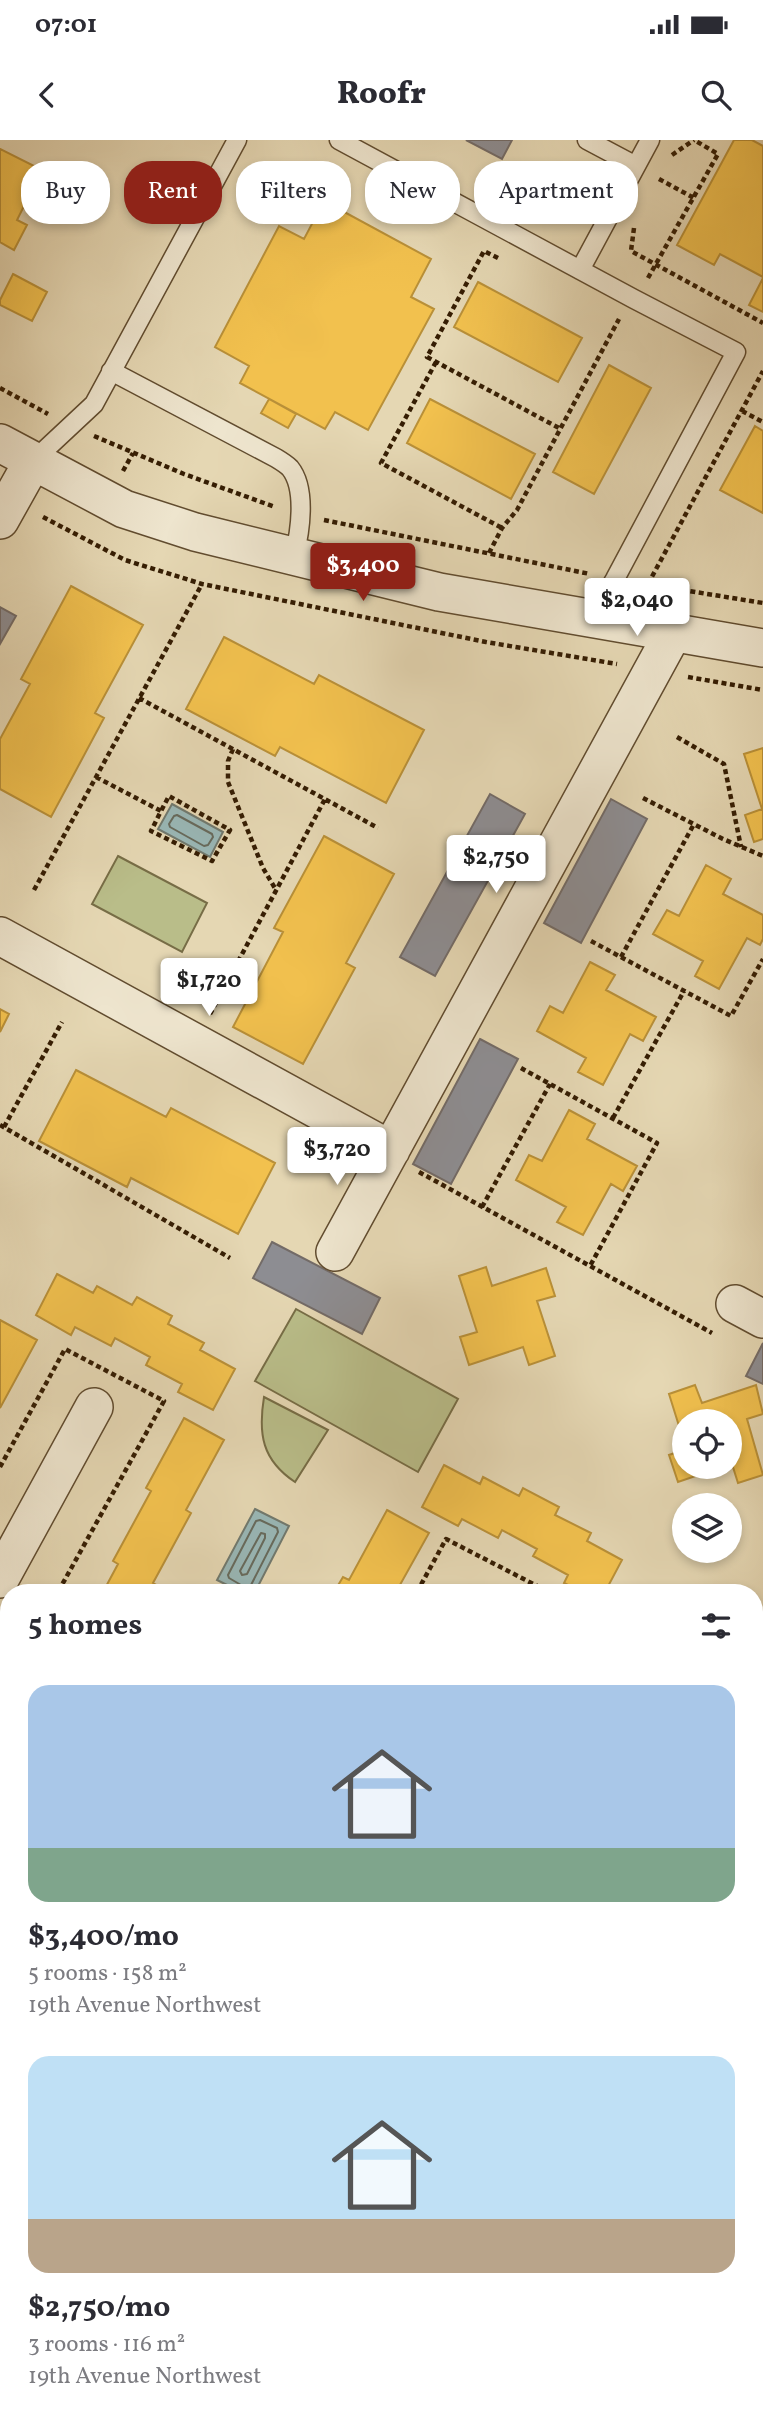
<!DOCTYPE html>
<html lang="en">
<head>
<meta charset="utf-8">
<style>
  :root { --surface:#fff; --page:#f2f2f3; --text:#2b2b33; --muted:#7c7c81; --accent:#8f2418 }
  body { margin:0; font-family:Vollkorn,serif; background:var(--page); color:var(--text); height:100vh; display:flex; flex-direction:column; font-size:26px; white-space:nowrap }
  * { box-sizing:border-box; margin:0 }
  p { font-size:23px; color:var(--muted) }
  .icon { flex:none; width:38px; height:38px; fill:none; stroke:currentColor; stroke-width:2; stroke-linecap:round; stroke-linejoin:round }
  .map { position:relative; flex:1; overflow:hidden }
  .side { position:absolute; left:0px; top:1444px; width:763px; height:842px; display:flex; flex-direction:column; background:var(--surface); border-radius:28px 28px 0 0; box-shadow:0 4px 10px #0003 }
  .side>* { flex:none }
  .top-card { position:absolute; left:21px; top:21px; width:721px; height:63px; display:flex; gap:14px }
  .tools { position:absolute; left:672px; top:1269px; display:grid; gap:14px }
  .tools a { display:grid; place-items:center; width:70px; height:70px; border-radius:50%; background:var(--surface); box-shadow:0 4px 10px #0003; font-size:35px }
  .price { position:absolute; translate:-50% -60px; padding:0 16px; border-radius:7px; background:#fff; color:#222; font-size:23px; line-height:46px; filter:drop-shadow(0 2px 4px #0008) }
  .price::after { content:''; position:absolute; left:50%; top:42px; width:21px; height:16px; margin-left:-10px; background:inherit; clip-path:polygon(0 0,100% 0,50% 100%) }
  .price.active { background:var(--accent); color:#fff }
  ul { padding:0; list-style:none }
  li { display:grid; align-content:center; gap:14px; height:371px; padding:0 28px }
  li span { display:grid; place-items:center; height:217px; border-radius:21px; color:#555 }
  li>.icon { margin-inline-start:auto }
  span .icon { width:126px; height:126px; fill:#fffc; stroke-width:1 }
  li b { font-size:30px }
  h2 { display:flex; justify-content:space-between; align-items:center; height:84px; padding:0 28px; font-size:30px }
  .pill { padding:0 24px; border-radius:28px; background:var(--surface); box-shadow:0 4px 10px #0003; font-size:24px; line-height:63px }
  .pill.active { background:var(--accent); color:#fff }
  .status { display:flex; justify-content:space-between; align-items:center; height:49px; padding:0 35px; background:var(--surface); direction:ltr }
  .status svg { height:19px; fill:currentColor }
  header { display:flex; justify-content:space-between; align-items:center; height:91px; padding:0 28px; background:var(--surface); font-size:32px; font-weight:800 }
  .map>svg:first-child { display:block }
</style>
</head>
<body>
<div class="status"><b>07:01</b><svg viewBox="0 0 49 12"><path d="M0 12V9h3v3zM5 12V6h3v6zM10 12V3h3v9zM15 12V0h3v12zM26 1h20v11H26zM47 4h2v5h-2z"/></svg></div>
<header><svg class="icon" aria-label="back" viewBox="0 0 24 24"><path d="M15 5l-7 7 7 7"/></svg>Roofr<svg class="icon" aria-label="search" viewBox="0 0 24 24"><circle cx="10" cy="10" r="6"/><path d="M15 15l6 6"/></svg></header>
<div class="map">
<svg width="763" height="2285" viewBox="0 0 763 2285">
  <rect width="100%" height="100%" fill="#e5d7b3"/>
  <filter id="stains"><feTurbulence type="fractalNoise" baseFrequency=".00286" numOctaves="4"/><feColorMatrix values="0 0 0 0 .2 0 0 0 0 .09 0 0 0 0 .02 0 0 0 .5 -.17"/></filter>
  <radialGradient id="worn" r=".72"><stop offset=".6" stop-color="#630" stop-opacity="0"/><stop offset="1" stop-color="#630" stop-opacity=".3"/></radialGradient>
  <!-- green -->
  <path fill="#b9bd89" stroke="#776d46" stroke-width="2" d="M118 716 207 763 182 812 92 764Z
    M296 1169 458 1259 418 1332 255 1241Z
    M264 1257 328 1290 295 1342C262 1320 258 1294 264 1257Z
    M763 1654V1732L754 1748V1670Z
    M763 1988V2075L754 2095V1990Z"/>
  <!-- water -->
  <path fill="#99b7b6" stroke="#71796e" stroke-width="2" d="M172 664 223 692 210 717 158 689Z
    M255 1369 289 1386 255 1452H241L217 1440Z"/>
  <!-- homes -->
  <path fill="#f2c14e" stroke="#b99038" stroke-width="2" d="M734 0H752L763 6V137L720 114 714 125 677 105Z
    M0 9 42 30 17 80 27 85 14 110 0 102Z
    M324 61 431 119 411 157 434 169 368 290 335 272 325 289 240 243 249 226 215 207 279 86 304 99Z
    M13 134 47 152 32 181 0 165V160Z
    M763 138V172L749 165Z
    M478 142 582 198 558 242 454 187Z
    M609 225 651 248 594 354 553 332Z
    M269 259 296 274 288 288 261 273Z
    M430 259 535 314 511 359 407 303Z
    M755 286 763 291V373L720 350Z
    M71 446 143 485 95 573 104 578 51 677 0 649V599L30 544 21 539Z
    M224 497 314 544 319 535 424 590 386 663 280 607 275 616 186 569Z
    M763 608V699L754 702 745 675 762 669 744 614Z
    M324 696 394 734 346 823 355 828 303 924 233 887 283 792 274 788Z
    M706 725 731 739 723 754 763 775V799L760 805 747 798 719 849 695 836 703 821 653 794 667 770 679 776Z
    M590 822 615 835 606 850 656 877 643 901 630 894 603 945 578 932 586 918 537 891 550 866 563 873Z
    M0 869 9 874 0 892Z
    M76 930 166 977 171 968 275 1023 238 1094 131 1038 127 1047 39 1001Z
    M569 970 595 984 587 999 637 1026 623 1051 611 1044 583 1095 557 1082 566 1067 516 1040 529 1015 542 1021Z
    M486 1127 492 1146 546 1128 555 1156 537 1161 555 1216 529 1225 523 1207 469 1225 460 1197 477 1192 459 1136Z
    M57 1134 93 1153 97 1146 132 1165 137 1157 172 1176 168 1184 204 1203 200 1210 235 1229 213 1270 178 1252 182 1244 146 1225 150 1217 115 1198 111 1206 75 1187 71 1195 36 1175Z
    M0 1180 37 1200 0 1268Z
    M695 1245 702 1263 756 1245 763 1274 747 1279 763 1335 738 1343 732 1324 730 1325V1281H684V1302L669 1254Z
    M184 1278 224 1300 186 1370 191 1373 153 1443 158 1446 155 1452H103L118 1424 113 1421 151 1351 146 1348Z
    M684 1310V1326H725L678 1342 669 1315Z
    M444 1325 480 1344 483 1337 519 1356 523 1348 559 1367 555 1375 591 1393 587 1401 622 1420 605 1452H582L564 1443 568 1435 533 1416 537 1409 502 1390 498 1398 462 1379 458 1386 422 1367Z
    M387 1370 429 1393 396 1452H334L343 1437 349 1440Z
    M9 1617V1674L0 1690V1620L6 1622Z
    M0 2275 20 2285H0Z"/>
  <!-- shops -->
  <path fill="#e4572e" stroke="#b04621" stroke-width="2" d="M504 2277H630L634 2278 630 2285H519Z"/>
  <!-- industry -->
  <path fill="#8d8d92" stroke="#736b67" stroke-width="2" d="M466 0H512L502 19Z
    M0 467 16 476 0 504Z
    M490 654 525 674 435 836 400 817Z
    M611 659 647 679 581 803 544 783Z
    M480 899 518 919 451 1044 413 1024Z
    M272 1102 380 1158 362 1194 253 1138Z
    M763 1203V1244L746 1236Z
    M0 2031 9 2041V2070L0 2078Z"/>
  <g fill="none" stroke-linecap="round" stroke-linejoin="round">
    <!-- shore -->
    <path stroke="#676a5c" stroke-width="2" d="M177 675 212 694 213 697 208 705 204 706 170 687 169 684 174 676Z
      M261 1393 265 1394V1398L247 1434 242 1435 240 1431Z
      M242 1452 241 1445 229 1438 228 1435 256 1381 260 1380 277 1388 278 1392 250 1447 249 1452"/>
    <!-- lane casing -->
    <g stroke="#614c2f" stroke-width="21">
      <path id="lane" d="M339 0 634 159 736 212 615 439 592 478
        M587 0 636 26
        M580 130 650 0
        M111 231 276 318C281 321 286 324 290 328 307 349 300 393 294 416
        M33 321 94 264 237 0"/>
    </g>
    <!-- street casing -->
    <g stroke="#614c2f" stroke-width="40">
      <path id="street" d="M0 303 124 369 195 392 439 452 763 508
        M0 380 33 321
        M0 796 391 1010
        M335 1112 673 493
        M735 1164 763 1179
        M0 1439 94 1267"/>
    </g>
    <!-- secondary casing -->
    <g stroke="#351d03" stroke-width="42">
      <path id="secondary" d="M754 1515 763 1499
        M0 1799 9 1803
        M0 1849 9 1854
        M754 2196 763 2201
        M754 2255 763 2259
        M309 2285 314 2277
        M364 2285 368 2277"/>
    </g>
    <!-- path -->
    <path stroke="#351d03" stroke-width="4.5" stroke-dasharray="5 3.5" stroke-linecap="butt" d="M672 15 694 0
      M659 39 694 58
      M634 88 631 111 763 183
      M498 118 484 111 427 217 559 288
      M648 138 718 14 694 0
      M436 222 381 323 502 388
      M0 248 48 274
      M742 271 763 282
      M94 296 184 334 275 367
      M123 331 133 313
      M43 377 125 420 202 444 486 502 617 524
      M324 380 590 434
      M489 413 502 388 517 370 619 179
      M640 443 763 463
      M648 444 763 231
      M688 537 763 550
      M139 558 378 688
      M677 597 724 624 741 707
      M233 609 228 621V642L263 728 276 750
      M96 637 161 671 151 691 212 721 230 690 169 656 161 671
      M643 658 723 699 763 716
      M34 750 202 444
      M591 801 731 876 763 819
      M621 817 694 684
      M210 874 325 659
      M521 928 657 1003 590 1126
      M613 978 684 851
      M0 985 230 1118
      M4 987 62 882
      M419 1032 712 1193
      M482 1067 550 944
      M0 1327 65 1209 164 1261 58 1452
      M417 1452 446 1399 545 1450 543 1452
      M0 1557 9 1541
      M0 1969 9 1958
      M754 1981 763 1979
      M754 2141 763 2146"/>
    <!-- lane -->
    <use href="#lane" stroke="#eee5ce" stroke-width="18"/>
    <!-- street -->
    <use href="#street" stroke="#eee5ce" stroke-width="37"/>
    <!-- secondary -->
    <use href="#secondary" stroke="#eee5ce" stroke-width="38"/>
  </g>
  <rect width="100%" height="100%" filter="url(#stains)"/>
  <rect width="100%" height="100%" fill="url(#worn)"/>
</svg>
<div class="tools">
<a><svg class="icon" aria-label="locate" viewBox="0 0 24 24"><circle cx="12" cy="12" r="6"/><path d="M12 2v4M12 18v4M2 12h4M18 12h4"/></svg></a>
<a><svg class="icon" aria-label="layers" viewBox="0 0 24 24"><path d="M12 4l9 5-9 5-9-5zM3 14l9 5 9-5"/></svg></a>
</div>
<b class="price active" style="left:363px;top:463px">$3,400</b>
<b class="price" style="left:637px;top:498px">$2,040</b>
<b class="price" style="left:496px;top:755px">$2,750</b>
<b class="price" style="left:209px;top:878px">$1,720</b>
<b class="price" style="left:337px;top:1047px">$3,720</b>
<div class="top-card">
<a class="pill">Buy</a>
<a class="pill active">Rent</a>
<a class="pill">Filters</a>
<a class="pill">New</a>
<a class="pill">Apartment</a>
</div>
<section class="side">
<h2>5 homes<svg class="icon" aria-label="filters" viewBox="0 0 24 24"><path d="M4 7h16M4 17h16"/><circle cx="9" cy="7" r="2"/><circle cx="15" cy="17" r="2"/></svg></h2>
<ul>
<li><span style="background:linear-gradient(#a9c7e8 75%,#7fa58c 0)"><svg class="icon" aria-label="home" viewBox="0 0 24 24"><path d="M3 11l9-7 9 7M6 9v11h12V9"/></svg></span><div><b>$3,400/mo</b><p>5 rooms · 158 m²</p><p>19th Avenue Northwest</p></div></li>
<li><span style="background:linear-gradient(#bfe0f5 75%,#b9a48a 0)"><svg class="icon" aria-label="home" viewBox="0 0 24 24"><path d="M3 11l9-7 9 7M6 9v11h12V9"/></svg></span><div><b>$2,750/mo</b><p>3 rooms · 116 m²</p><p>19th Avenue Northwest</p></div></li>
</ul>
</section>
</div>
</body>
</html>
